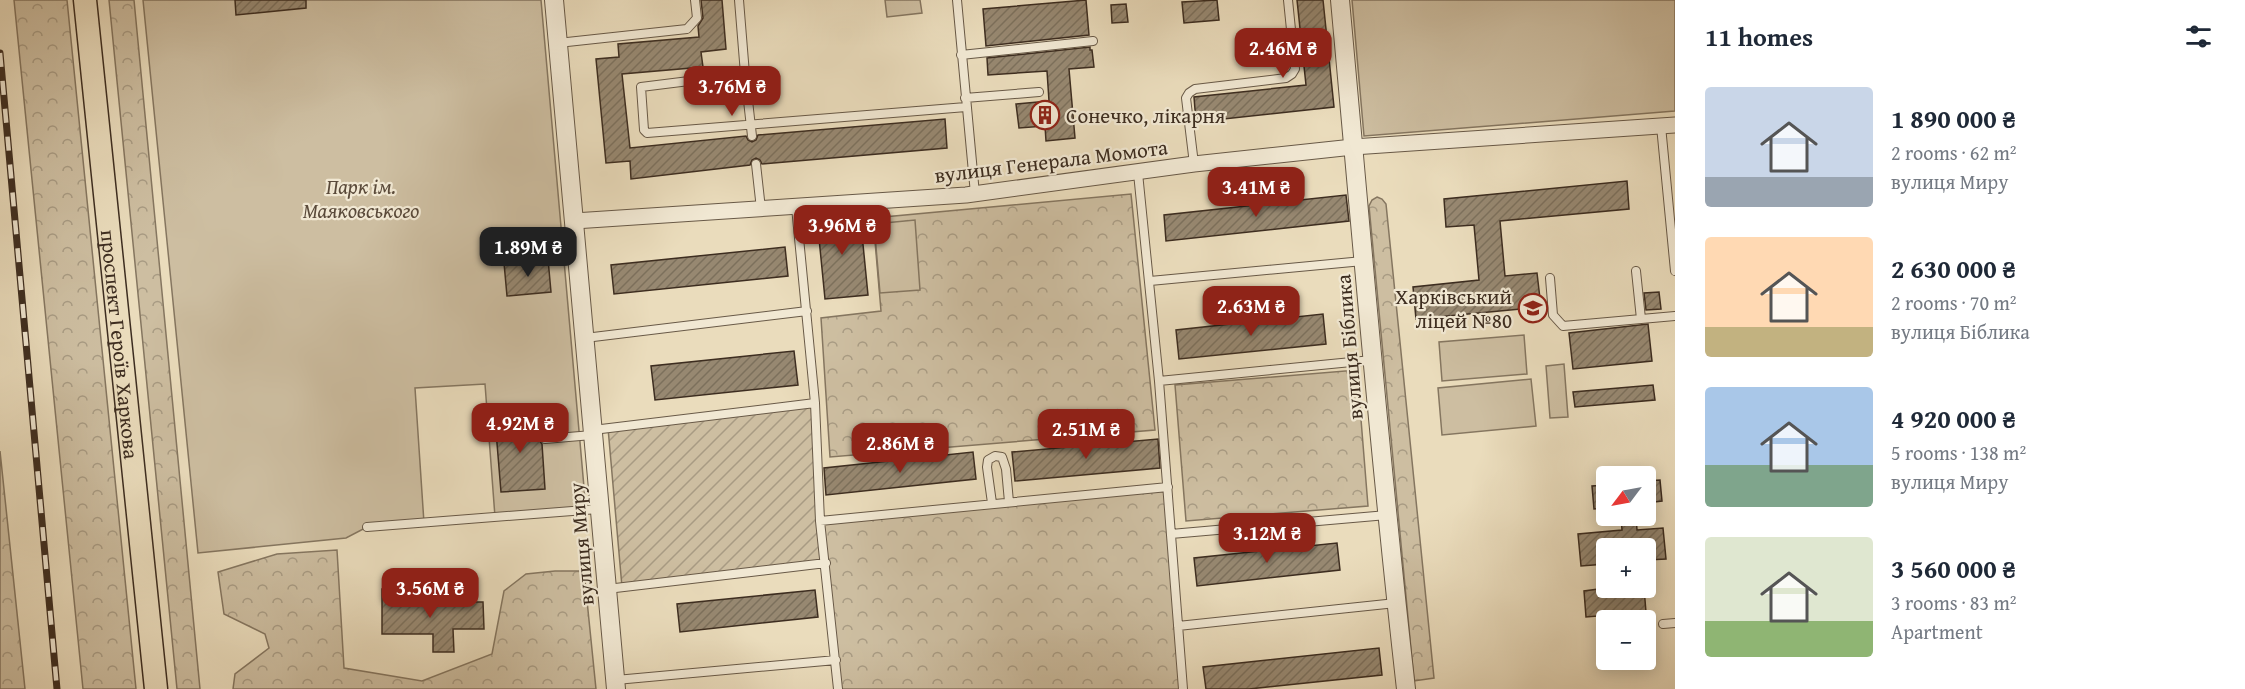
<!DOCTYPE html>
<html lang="en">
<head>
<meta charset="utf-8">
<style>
  :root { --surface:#fff; --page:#f2f2f3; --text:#1f2937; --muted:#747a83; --accent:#8f2418 }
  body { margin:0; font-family:"Gentium Book Plus",serif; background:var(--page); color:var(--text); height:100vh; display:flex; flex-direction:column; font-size:22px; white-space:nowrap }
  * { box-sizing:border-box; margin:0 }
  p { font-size:20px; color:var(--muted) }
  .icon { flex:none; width:33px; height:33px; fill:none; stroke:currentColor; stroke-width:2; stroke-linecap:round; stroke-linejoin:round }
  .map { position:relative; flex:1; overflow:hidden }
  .details { display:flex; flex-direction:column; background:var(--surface); width:570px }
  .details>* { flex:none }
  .needle { width:39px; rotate:238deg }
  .fabs { position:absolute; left:1596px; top:466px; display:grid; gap:12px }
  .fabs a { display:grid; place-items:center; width:60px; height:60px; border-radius:6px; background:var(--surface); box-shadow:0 3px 15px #0003; font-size:30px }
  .price { position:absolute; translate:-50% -51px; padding:0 14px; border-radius:12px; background:var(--accent); color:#fff; font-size:20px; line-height:39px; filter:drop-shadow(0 2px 3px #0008) }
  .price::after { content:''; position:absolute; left:50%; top:36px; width:18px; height:14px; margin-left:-9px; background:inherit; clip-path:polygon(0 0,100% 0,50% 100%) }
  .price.active { background:#222; color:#fff }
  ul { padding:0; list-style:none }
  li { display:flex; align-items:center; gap:18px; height:150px; padding:0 30px }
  li span { display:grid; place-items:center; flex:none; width:168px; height:120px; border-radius:6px; color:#555 }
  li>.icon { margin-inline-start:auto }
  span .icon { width:72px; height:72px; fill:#fffc; stroke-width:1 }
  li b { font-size:26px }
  h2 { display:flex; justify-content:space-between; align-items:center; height:72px; padding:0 30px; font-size:26px }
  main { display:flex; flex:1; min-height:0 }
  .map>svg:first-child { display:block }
</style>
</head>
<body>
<main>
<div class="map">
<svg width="1675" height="689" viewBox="0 0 1675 689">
  <defs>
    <pattern id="forest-crowns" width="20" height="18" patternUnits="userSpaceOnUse" patternTransform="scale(1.5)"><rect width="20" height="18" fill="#cdbea1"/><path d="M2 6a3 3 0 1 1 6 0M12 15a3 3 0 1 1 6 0" fill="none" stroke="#a89b83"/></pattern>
    <pattern id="garden-furrows" width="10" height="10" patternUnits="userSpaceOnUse" patternTransform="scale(1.5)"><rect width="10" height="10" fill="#cdbea1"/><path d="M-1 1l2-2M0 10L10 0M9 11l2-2" fill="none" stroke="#a89b83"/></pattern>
    <pattern id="building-hatch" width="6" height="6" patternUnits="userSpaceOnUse" patternTransform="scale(1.5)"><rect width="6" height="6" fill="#978871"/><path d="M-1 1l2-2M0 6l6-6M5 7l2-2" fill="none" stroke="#7c705c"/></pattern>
  </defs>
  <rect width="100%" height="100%" fill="#eadcbc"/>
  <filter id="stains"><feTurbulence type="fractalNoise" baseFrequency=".00333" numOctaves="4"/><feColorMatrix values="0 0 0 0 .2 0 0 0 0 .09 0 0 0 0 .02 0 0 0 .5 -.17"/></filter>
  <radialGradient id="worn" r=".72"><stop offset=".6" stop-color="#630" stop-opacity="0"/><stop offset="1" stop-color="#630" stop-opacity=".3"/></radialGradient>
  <!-- forest -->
  <path fill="url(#forest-crowns)" stroke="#857660" stroke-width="1.5" d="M14 0H67L136 689H83Z
    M109 0H134L200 689H177Z
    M1131 194 1155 430 830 457 821 318 881 311 873 218Z
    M1377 197 1382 199 1386 204 1434 678 1414 681 1369 206 1372 200Z
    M1357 370 1368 506 1186 521 1175 385Z
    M0 451 25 689H0Z
    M1168 487 1183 689H838L820 521Z
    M337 550 344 668 422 681 492 654 504 591 526 574 555 571H584L596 689H233L235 674 269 648 265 634 224 614 218 572 277 554Z"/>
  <!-- park -->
  <path fill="#cdbea1" stroke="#857660" stroke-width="1.5" d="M143 0H541L586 510 495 517 485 384 415 388 424 523 367 527 346 538 198 553Z
    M885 0H920L922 13 887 17Z
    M1352 0H1675V111L1364 136Z
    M915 220 920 290 880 293 874 224Z
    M1524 335 1527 374 1442 381 1439 342Z
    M1564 364 1568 417 1550 418 1546 366Z
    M1531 379 1536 426 1442 435 1438 388Z"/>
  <!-- garden -->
  <path fill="url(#garden-furrows)" stroke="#857660" stroke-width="1.5" d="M815 403 826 563 622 587 608 428Z"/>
  <!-- building -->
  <path fill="url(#building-hatch)" stroke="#3d2d20" stroke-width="1.5" d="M235 0H306V8L236 15Z
    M701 0H722L726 49 701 52 703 67 622 74 630 148 746 136 748 140 752 142 756 140 758 135 945 119 947 148 762 164 760 160 756 158 752 160 750 165 631 179 630 161 606 163 596 59 619 57 618 44 699 37 698 26 703 18Z
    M1086 0 1089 35 986 46 983 9Z
    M1217 0 1219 20 1184 23 1182 2Z
    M1297 0H1323L1334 107 1196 122 1194 97 1306 85Z
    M1126 4 1128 22 1112 23 1111 5Z
    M1090 47V50H1092L1094 67 1069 69 1075 138 1046 141 1045 126 1019 128 1016 104 1049 101 1047 71 988 75 987 58Z
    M1627 181 1629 209 1500 221 1505 276 1537 273 1541 307 1416 319 1413 287 1479 280 1474 225 1446 227 1444 199Z
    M1346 195 1349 221 1166 241 1164 215Z
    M860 214 868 295 825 299 817 218Z
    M785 247 788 276 614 294 611 265Z
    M548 259 551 292 507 296 504 263Z
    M1659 292 1661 309 1646 310 1644 293Z
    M1323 314 1326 344 1179 359 1176 330Z
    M1648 324 1652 361 1573 369 1569 333Z
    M794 351 798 385 655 400 651 366Z
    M1653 385 1655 400 1575 407 1573 392Z
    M539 415 541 435 539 440 542 444 545 489 501 492 495 419Z
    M1158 439 1160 468 1015 481 1012 452Z
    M973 452 976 479 826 495 824 468Z
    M1660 480 1662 501 1646 503V481Z
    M1606 485V508L1594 509 1592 486Z
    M1621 516H1636L1637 530 1663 528 1666 559 1646 560V549H1606V564L1581 566 1578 534 1622 530Z
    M1337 543 1340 570 1197 586 1194 558Z
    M1606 588H1644L1646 612 1586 617 1584 591Z
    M382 589H400V602H483L484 629H453L454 652H433V634H382Z
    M815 590 818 617 680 632 677 604Z
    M1379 648 1382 675 1249 689H1206L1203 667Z"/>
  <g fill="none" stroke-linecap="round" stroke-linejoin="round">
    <!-- service casing -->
    <g stroke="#685947" stroke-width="10">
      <path id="service" d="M739 0 745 74 641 87 644 130 647 133 966 107
        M957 0 975 194
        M558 43 687 29 697 18 695 0
        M961 55 1093 41
        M745 74 752 136
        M965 98 1039 92
        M1661 126 1675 271
        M756 164 761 209
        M1194 164 1186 98 1189 93 1195 89 1286 78 1292 74 1295 69 1288 0
        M1138 173 1159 381 1183 689
        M796 207 815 403 820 521 838 689
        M1636 271 1641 319
        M1550 278 1553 315 1563 326 1675 316
        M1150 281 1363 261
        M585 338 807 311
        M1159 381 1372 360
        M593 430 815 403
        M545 439 592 435
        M992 503 987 467 988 460 995 456 1002 457 1006 469 1009 502
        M820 521 1168 487
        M367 527 598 509
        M1171 534 1387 515
        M607 589 826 563
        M1663 624 1675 623
        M1178 626 1396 603
        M616 680 836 660"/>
    </g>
    <!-- minor casing -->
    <g stroke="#685947" stroke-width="17">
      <path id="minor" d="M574 221 966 195 1194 164 1353 147 1675 125"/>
    </g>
    <!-- tertiary casing -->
    <g stroke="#685947" stroke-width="20">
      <path id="tertiary" d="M554 0 616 689
        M1340 0C1361 230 1380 460 1406 689"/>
    </g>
    <!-- primary casing -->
    <g stroke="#3d2d20" stroke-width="25">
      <g id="primary">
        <path id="s1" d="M85 0 156 689"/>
      </g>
    </g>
    <!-- service -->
    <use href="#service" stroke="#f1e8d3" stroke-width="8"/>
    <!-- minor -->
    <use href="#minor" stroke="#f1e8d3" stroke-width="15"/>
    <!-- tertiary -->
    <use href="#tertiary" stroke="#f1e8d3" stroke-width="18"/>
    <!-- primary -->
    <use href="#primary" stroke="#eadcbc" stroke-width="22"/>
    <!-- rail casing -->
    <g stroke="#3d2d20" stroke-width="7">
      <path id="rail" d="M0 53 57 689"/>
    </g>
    <!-- rail -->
    <use href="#rail" stroke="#f1e8d3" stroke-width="4.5" stroke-dasharray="14" stroke-linecap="butt"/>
  </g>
  <!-- icons -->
  <defs>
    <g id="building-ring" transform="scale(1.5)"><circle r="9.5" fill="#f1e8d3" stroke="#8f2418" stroke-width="1.5"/><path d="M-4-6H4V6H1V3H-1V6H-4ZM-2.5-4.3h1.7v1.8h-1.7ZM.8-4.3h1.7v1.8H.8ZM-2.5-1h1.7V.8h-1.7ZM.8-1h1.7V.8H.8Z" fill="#8f2418"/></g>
    <g id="school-ring" transform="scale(1.5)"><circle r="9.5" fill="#f1e8d3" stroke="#8f2418" stroke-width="1.5"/><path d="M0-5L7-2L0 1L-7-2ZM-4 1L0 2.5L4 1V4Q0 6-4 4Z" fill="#8f2418"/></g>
  </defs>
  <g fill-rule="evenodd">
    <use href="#building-ring" x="1045" y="115"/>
    <use href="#school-ring" x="1533" y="308"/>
  </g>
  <g text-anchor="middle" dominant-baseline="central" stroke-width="4.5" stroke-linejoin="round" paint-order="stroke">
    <!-- poi labels -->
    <g font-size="21" fill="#3d2d20" stroke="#f1e8d3" text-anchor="start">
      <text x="1066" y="115">Сонечко, лікарня</text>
      <text x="1512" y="296" text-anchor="end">Харківський<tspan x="1512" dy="24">ліцей №80</tspan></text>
    </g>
    <!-- street labels -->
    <g font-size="21" fill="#3d2d20" stroke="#f1e8d3">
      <text transform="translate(1051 161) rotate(-7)">вулиця Генерала Момота</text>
      <text stroke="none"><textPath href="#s1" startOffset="346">проспект Героїв Харкова</textPath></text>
      <text transform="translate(1349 347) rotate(-95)">вулиця Біблика</text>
      <text transform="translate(581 544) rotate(-95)">вулиця Миру</text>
    </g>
    <!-- park labels -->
    <g font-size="21" font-style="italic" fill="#5a4a3a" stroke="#f1e8d3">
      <text x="361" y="186">Парк ім.<tspan x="361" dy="24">Маяковського</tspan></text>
    </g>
  </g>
  <rect width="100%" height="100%" filter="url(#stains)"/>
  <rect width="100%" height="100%" fill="url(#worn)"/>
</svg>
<div class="fabs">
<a><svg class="needle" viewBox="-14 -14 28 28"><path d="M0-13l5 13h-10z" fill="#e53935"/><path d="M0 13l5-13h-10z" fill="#747a83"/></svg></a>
<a>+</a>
<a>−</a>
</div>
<b class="price" style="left:1283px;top:79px">2.46M ₴</b>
<b class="price" style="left:732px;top:117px">3.76M ₴</b>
<b class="price" style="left:1256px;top:218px">3.41M ₴</b>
<b class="price" style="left:842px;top:256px">3.96M ₴</b>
<b class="price active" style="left:528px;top:278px">1.89M ₴</b>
<b class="price" style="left:1251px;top:337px">2.63M ₴</b>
<b class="price" style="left:520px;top:454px">4.92M ₴</b>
<b class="price" style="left:1086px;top:460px">2.51M ₴</b>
<b class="price" style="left:900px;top:474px">2.86M ₴</b>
<b class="price" style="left:1267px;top:564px">3.12M ₴</b>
<b class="price" style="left:430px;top:619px">3.56M ₴</b>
</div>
<section class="details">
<h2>11 homes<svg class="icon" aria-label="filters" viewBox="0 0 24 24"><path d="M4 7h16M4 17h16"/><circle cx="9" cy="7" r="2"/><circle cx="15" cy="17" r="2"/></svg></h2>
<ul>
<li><span style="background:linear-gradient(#c9d6e8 75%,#9aa5b1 0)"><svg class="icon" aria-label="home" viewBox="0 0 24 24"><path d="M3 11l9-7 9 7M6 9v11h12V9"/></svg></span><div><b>1 890 000 ₴</b><p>2 rooms · 62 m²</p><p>вулиця Миру</p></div></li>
<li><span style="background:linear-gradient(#ffd9b3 75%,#c2b280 0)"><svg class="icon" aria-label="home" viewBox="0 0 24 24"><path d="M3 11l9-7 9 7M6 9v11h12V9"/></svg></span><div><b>2 630 000 ₴</b><p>2 rooms · 70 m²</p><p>вулиця Біблика</p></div></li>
<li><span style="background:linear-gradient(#a9c7e8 65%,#7fa58c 0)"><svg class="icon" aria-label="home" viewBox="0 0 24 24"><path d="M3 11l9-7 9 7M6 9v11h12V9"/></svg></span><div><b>4 920 000 ₴</b><p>5 rooms · 138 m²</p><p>вулиця Миру</p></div></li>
<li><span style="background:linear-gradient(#dfe7d0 70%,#8fb573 0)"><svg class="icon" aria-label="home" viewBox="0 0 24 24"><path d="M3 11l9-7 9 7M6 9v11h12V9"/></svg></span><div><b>3 560 000 ₴</b><p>3 rooms · 83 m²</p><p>Apartment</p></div></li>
</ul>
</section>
</main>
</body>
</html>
